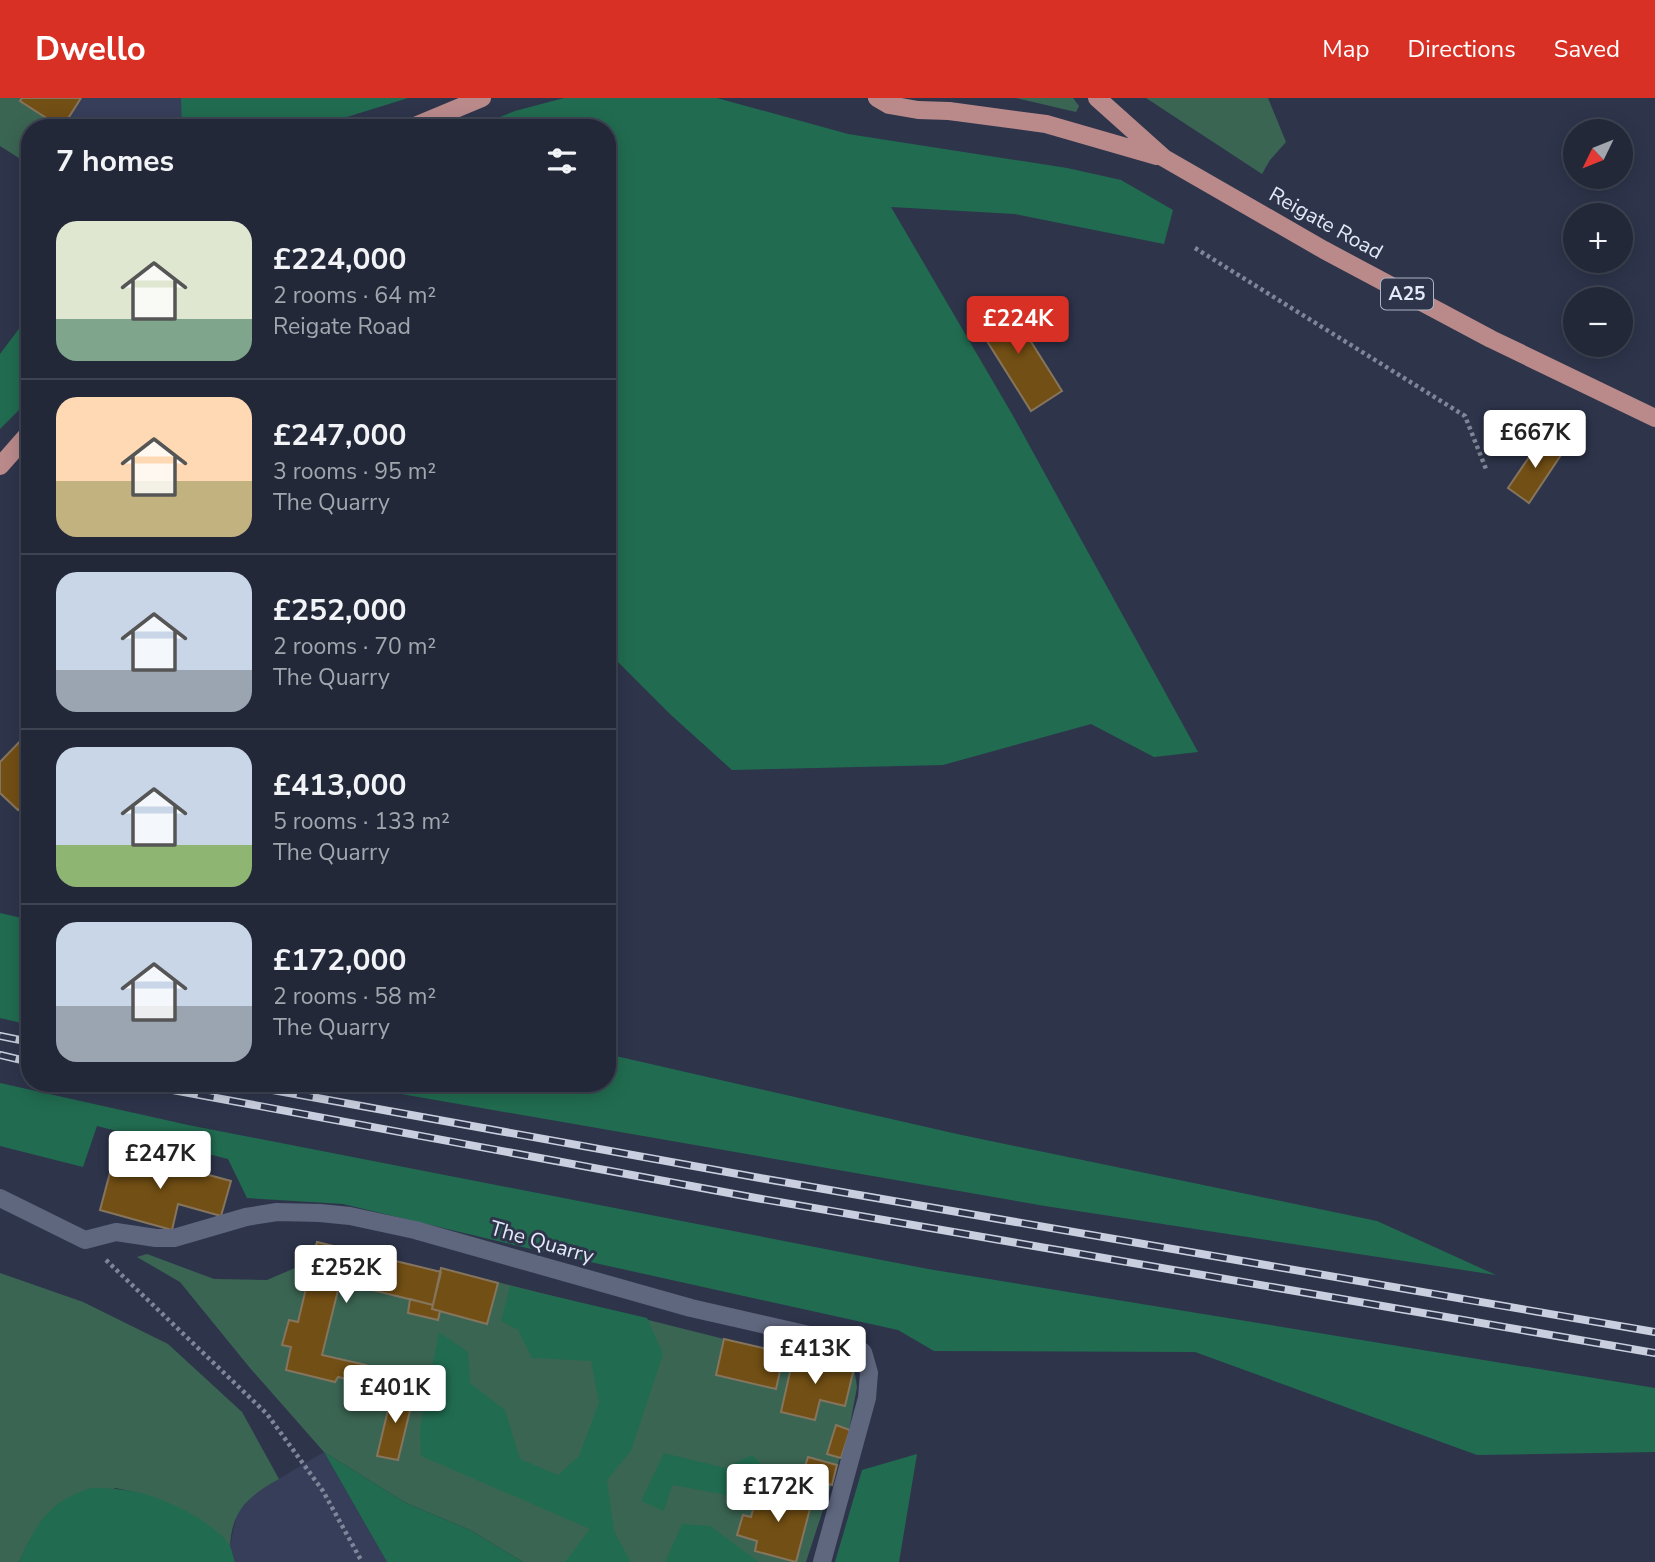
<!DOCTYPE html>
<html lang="en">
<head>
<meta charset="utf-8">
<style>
  :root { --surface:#222838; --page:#2e3443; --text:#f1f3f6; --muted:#a2a6ae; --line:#3f4453; --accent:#d93025 }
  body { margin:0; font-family:"Nunito Sans",sans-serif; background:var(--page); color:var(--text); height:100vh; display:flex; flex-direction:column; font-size:26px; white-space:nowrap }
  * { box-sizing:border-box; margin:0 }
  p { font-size:23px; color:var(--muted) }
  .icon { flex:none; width:38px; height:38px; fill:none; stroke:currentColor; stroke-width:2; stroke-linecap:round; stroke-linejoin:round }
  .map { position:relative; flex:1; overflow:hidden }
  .details { position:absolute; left:21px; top:21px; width:595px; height:973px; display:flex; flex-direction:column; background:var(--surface); border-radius:28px; box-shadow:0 4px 18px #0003,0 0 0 2px var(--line) }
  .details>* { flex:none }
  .needle { width:46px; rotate:227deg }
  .fabs { position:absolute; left:1563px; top:21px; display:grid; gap:14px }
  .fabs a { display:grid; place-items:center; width:70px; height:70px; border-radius:50%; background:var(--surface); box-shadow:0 4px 18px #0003,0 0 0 2px var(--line); font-size:35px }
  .price { position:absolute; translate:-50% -60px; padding:0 16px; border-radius:7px; background:#fff; color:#222; font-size:23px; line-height:46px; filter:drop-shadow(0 2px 4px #0008) }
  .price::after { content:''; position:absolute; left:50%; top:42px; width:21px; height:16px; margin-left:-10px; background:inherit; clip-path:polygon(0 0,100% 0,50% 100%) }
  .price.active { background:var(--accent); color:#fff }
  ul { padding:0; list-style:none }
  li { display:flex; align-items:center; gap:21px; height:175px; padding:0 35px }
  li+li { border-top:2px solid var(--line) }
  li span { display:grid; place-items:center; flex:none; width:196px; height:140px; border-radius:21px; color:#555 }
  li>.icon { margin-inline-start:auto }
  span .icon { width:84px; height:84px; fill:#fffc; stroke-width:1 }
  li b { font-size:30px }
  h2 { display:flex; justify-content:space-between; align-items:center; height:84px; padding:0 35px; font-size:30px }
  header { display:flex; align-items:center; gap:42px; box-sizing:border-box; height:98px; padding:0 35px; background:var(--accent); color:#fff }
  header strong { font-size:33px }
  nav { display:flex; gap:38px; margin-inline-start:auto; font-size:24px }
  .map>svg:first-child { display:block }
</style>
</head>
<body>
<header>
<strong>Dwello</strong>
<nav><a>Map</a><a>Directions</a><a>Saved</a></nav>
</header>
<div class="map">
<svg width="1655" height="1464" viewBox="0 0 1655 1464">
  <rect width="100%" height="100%" fill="#2e354b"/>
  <!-- built -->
  <path fill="#373e5a" d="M0 0H408L334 23 320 30H30V67L0 48Z
    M324 1354 387 1464H235L230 1448 237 1415 255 1395Z"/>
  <!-- green -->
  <path fill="#3b6553" d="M0 0H22L20 3 61 30H30V67L0 48Z
    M1016 0H1073L1079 8 1076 14Z
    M1146 0H1268L1286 44 1270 62 1262 76Z
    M317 1144 440 1174 441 1170 724 1241 854 1270 857 1289 849 1332 806 1464H523L470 1432 406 1405 324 1354 250 1270 180 1184 137 1159 147 1156 214 1181 267 1182 295 1170Z
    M0 1175 83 1204 168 1246 242 1314 279 1381C249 1398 232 1411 230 1448 196 1414 161 1398 115 1390L29 1443 19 1464H0Z"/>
  <!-- forest -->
  <path fill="#216c50" d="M181 0H408L334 23 320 30H182Z
    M564 0H717L848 36 1067 70 1121 82 1173 112 1164 146 1015 116 891 109 1012 316 1198 654 1154 659 1091 626 943 667 732 672 671 617 607 553V30H473L515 13Z
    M30 216V301L0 331V256Z
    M0 815 30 822V927L0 920Z
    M607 956 957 1036 1377 1123 1496 1177 1045 1108 338 985H607Z
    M0 985 188 1027 928 1171 1655 1290V1354L1477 1357 1195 1254 934 1253 898 1232 518 1148 343 1106 247 1100 228 1061 97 1028 83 1069 0 1048Z
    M510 1188 647 1220 663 1256 631 1353 607 1382 614 1433 631 1464H565L590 1431 421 1358 420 1331 439 1234 468 1254 470 1285 505 1312 520 1361 558 1377 579 1358 599 1304 591 1263 532 1260 518 1232 501 1223Z
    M324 1354 406 1405 470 1432 523 1464H387Z
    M664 1355 725 1370 752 1357 765 1370V1384L737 1399 672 1387 664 1413 641 1403Z
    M917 1356 899 1464H835L862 1372Z
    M91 1390C108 1390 124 1391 141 1395 166 1401 216 1425 230 1448 232 1452 233 1459 235 1464H19C37 1424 48 1404 91 1390Z
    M682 1426 710 1428 759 1464H665Z"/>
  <!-- building -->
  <path fill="#724f14" stroke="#86755d" stroke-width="2" d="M22 0H81L62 30 20 3Z
    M1006 204 1062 293 1031 313 975 224Z
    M1542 340 1563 354 1529 405 1508 390Z
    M30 633V700L18 712 0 695V664Z
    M116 1052 231 1083 221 1118 178 1106 172 1132 100 1112Z
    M317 1144 441 1174 433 1207 340 1184 322 1257 366 1267 362 1285 338 1279 335 1284 286 1272 291 1249 282 1247 289 1222 298 1224Z
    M441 1170 498 1185 487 1226 432 1211Z
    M410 1201 433 1207 432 1211 440 1213 438 1222 408 1215Z
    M724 1241 784 1255 776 1291 716 1277Z
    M794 1256 854 1270 845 1308 820 1302 815 1322 781 1314Z
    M393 1291 414 1296 398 1362 377 1358Z
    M836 1327 850 1332 841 1360 827 1356Z
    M808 1359 837 1367 832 1387 802 1378Z
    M781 1390 813 1399 796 1464 755 1453 757 1443 737 1437 743 1417 751 1419 757 1396 777 1401Z"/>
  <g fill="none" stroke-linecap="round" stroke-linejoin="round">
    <!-- path -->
    <path stroke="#808699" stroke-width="4.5" stroke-dasharray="3.5 3.5" stroke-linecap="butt" d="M1195 150 1465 318 1486 371
      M106 1162 267 1316 323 1393 362 1464"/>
    <!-- minor -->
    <path stroke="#5f677f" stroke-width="18" d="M0 1100 85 1142 116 1134 156 1140H174L246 1119 277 1114 320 1115 350 1118 415 1132 691 1210 849 1246 863 1254 869 1275 867 1300 822 1464"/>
    <!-- major -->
    <path stroke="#ba8a8b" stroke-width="18" d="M877 0 889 7 918 12 949 13 1046 26 1157 58
      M1097 0 1164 60 1324 152 1491 241 1655 320
      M410 30 482 0
      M0 368 30 334"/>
    <!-- rail casing -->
    <g stroke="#cacfdf" stroke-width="8">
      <path id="rail" d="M0 938 30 944
        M0 957 30 964
        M135 985 756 1100 1655 1255
        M234 985 760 1080 1655 1234"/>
    </g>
    <!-- rail -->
    <use href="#rail" stroke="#2e354b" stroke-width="5" stroke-dasharray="16" stroke-linecap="butt"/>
  </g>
  <g text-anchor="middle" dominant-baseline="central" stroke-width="6" stroke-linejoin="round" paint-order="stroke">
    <!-- shield labels -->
    <rect fill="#2e354b" stroke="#adb3c4" stroke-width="2" x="1381" y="180.5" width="52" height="31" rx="5"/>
    <g font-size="19" font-weight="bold" fill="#e4e9f8">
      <text x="1407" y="196">A25</text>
    </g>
    <!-- street labels -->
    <g font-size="21" fill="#e4e9f8" stroke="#2e354b">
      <text transform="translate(1326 125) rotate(29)">Reigate Road</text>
      <text transform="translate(542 1144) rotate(16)">The Quarry</text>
    </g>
  </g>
</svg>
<div class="fabs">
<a><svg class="needle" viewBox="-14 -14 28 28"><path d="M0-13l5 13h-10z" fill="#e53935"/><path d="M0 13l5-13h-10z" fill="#a2a6ae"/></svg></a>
<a>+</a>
<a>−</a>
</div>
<b class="price active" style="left:1018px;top:258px">£224K</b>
<b class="price" style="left:1535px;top:372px">£667K</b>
<b class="price" style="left:160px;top:1093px">£247K</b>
<b class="price" style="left:346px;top:1207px">£252K</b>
<b class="price" style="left:815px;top:1288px">£413K</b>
<b class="price" style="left:395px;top:1327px">£401K</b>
<b class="price" style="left:778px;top:1426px">£172K</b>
<section class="details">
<h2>7 homes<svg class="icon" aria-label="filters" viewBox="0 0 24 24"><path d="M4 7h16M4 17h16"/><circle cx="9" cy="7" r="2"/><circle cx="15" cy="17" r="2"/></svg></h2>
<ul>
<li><span style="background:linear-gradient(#dfe7d0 70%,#7fa58c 0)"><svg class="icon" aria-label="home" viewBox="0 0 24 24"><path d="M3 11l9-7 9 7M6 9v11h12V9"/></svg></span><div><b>£224,000</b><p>2 rooms · 64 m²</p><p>Reigate Road</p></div></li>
<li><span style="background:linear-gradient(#ffd9b3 60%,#c2b280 0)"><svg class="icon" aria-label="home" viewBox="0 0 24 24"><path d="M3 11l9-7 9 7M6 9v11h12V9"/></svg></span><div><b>£247,000</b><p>3 rooms · 95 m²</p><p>The Quarry</p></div></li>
<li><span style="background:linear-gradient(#c9d6e8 70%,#9aa5b1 0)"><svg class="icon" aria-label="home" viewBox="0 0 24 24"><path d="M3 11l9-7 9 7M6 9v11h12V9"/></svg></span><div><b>£252,000</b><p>2 rooms · 70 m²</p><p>The Quarry</p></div></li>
<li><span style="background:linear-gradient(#c9d6e8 70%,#8fb573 0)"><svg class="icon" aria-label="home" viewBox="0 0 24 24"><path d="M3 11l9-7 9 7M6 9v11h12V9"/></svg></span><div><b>£413,000</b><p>5 rooms · 133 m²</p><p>The Quarry</p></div></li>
<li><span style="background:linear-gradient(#c9d6e8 60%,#9aa5b1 0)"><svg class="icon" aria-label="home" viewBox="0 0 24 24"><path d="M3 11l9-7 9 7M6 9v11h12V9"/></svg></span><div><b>£172,000</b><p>2 rooms · 58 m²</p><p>The Quarry</p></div></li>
</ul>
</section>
</div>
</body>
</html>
